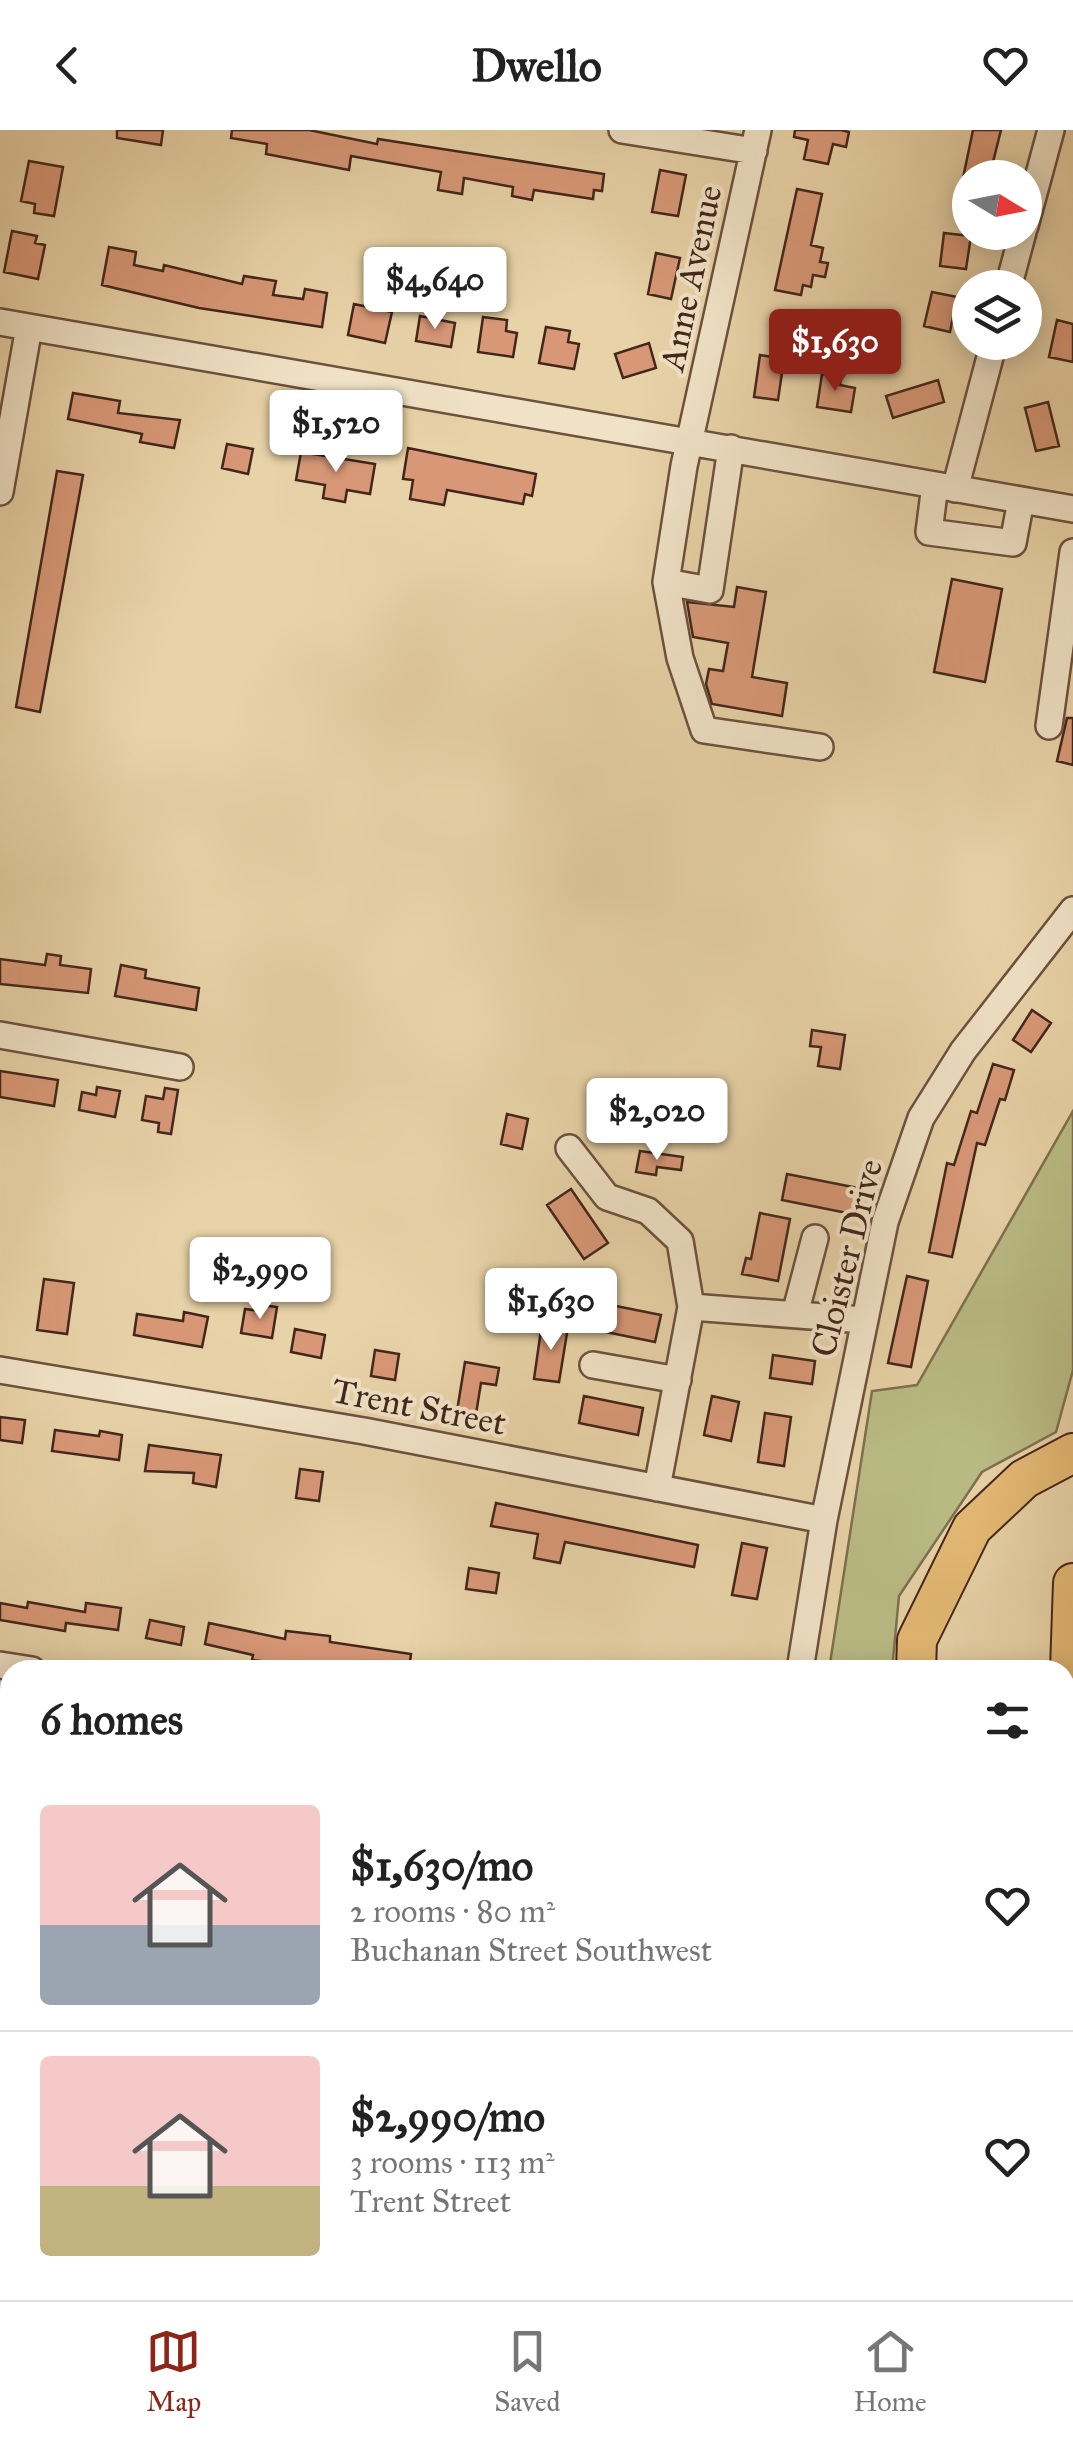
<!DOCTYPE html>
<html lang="en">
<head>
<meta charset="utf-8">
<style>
  :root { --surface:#fff; --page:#f2f2f2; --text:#222; --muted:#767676; --line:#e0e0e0; --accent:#8f2418 }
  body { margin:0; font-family:"IM FELL Great Primer",serif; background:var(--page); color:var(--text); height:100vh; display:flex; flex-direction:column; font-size:38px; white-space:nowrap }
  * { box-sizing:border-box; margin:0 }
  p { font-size:32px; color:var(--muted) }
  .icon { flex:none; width:55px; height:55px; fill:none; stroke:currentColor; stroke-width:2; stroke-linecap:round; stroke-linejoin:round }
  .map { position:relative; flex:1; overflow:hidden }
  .drawer { position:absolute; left:0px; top:1530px; width:1075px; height:640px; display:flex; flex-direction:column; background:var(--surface); border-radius:30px 30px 0 0; box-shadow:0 5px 25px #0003 }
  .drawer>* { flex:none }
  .needle { width:65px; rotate:100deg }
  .buttons { position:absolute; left:952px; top:30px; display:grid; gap:20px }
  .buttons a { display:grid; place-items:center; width:90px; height:90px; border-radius:50%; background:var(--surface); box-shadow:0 5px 25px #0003; font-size:50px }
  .price { position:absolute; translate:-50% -85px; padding:0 22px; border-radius:10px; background:#fff; color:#222; font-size:32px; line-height:65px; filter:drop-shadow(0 2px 5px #0008) }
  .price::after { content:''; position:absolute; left:50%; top:60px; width:30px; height:22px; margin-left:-15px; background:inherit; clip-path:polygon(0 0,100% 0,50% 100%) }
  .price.active { background:var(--accent); color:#fff }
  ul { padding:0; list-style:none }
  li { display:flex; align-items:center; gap:30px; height:250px; padding:0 40px }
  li+li { border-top:2px solid var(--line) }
  li span { display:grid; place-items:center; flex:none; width:280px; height:200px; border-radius:10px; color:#555 }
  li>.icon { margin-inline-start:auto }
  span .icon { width:120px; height:120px; fill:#fffc; stroke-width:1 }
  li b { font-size:42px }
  h2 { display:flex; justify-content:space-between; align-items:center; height:120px; padding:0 40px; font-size:42px }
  header { display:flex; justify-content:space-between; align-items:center; height:130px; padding:0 40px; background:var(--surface); font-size:45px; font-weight:700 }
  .menu { display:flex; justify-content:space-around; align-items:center; height:140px; border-top:2px solid var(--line); background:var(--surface); font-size:28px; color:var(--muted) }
  .menu a { display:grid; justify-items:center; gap:5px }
  .menu .active { color:var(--accent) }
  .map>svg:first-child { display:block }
</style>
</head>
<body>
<header><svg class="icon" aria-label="back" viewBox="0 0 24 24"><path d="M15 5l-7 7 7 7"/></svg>Dwello<svg class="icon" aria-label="heart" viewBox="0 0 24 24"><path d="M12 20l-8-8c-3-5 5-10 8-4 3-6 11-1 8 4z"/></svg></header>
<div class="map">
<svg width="1073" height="2170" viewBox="0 0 1073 2170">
  <rect width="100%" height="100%" fill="#e8d2a7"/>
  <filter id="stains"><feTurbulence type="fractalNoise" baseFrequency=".002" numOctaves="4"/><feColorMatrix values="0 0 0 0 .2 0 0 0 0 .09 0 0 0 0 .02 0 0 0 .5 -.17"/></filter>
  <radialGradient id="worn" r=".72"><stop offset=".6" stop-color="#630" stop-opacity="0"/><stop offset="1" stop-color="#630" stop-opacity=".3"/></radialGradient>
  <!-- green -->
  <path fill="#babb84" stroke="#7e7050" stroke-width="2.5" d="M1073 981V1240L1056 1302 982 1342 899 1466 892 1540H829L872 1261 917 1255Z"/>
  <!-- building -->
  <path fill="#d89877" stroke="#43261b" stroke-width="2.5" d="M117 0H163L161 15 117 8Z
    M232 0H309L377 14 378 9 604 44 602 61 594 60 593 69 534 60 532 70 512 66 513 57 464 48 462 64 438 60 441 42 351 26 349 40 266 24 267 14 231 8Z
    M795 0H841L849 2 846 17 833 14 828 34 804 29 808 10 794 7Z
    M973 0H1001L989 48H963Z
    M29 31 63 37 54 86 34 83 35 74 21 71Z
    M660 40 686 45 678 86 652 82Z
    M797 59 822 64 811 115 823 118 820 132 828 133 825 147 813 145 811 157 803 155 801 165 775 160Z
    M12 101 37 106 35 113 45 115 38 149 4 142Z
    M944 103 971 106 966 139 940 136Z
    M109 117 136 122 134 135 163 141 164 135 242 154 244 146 276 151 273 165 303 169 305 159 327 163 322 197 199 178 102 155Z
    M656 123 680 128 671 169 648 164Z
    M932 162 957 167 950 202 924 196Z
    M354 174 392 182 385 213 348 205Z
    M420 186 455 193 451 217 416 211Z
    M483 187 507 190 506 201 517 203 513 227 478 222Z
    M1057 190 1073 194V232L1049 227Z
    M546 197 570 201 568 212 579 214 574 239 539 233Z
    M649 213 656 238 623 248 615 224Z
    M760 225 784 229 778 270 754 267Z
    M822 244 841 247 840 255 855 258 851 282 817 277Z
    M938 250 944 272 893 288 886 266Z
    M73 263 120 271 118 283 180 290 174 318 140 312 142 304 68 289Z
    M1048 272 1059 316 1036 321 1025 278Z
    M227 314 253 319 248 344 222 338Z
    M408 318 536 344 532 366 525 364 523 374 447 360 444 375 410 369 413 350 403 349Z
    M301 322 375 334 370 364 347 360 345 372 323 368 325 355 296 350Z
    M57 341 83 345 40 582 16 577Z
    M952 449 1002 459 985 552 934 542Z
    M737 457 766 462 752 547 787 553 782 586 712 574 706 554 709 539 723 541 728 513 693 507 687 472 734 477Z
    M1067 588H1073V635L1057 631Z
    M47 824 61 826 60 835 91 839 88 863 0 854V829L45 835Z
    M121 835 146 840 145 848 199 858 196 880 115 866Z
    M1032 880 1051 893 1031 922 1013 910Z
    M812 900 845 905 840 939 818 936 821 917 810 916Z
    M993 934 1014 940 1005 970 1000 969 985 1015 977 1013 952 1127 929 1122 947 1033 954 1035 971 981 977 983Z
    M0 941 58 950 54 976 0 967Z
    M97 957 120 961 115 987 79 980 82 962 96 965Z
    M165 958 178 960 171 1004 158 1002 159 993 142 990 146 966 163 969Z
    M507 984 528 989 522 1019 501 1014Z
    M640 1021 683 1027 681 1040 657 1037 656 1045 636 1042Z
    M787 1044 858 1058 852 1084 782 1070Z
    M571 1059 608 1113 584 1129 547 1075Z
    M760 1083 790 1089 778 1151 742 1144 746 1128 751 1129Z
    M907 1146 928 1151 911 1237 888 1233Z
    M44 1149 74 1153 67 1204 37 1200Z
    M601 1173 661 1185 655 1212 596 1200Z
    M261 1175 277 1177 272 1208 241 1203 245 1179 260 1181Z
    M184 1182 208 1187 202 1217 134 1205 137 1184 183 1191Z
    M542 1193 568 1197 559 1252 534 1249Z
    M295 1199 325 1205 321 1228 291 1222Z
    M375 1220 399 1224 395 1250 371 1246Z
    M773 1225 815 1231 812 1254 770 1248Z
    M465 1232 499 1238 496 1255 481 1253 476 1284 457 1281Z
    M584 1266 643 1278 638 1305 579 1293Z
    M712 1266 739 1272 731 1311 704 1305Z
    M765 1283 791 1287 784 1336 758 1332Z
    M0 1287 25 1290 22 1313 0 1310Z
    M55 1300 99 1306 100 1301 122 1305 119 1330 52 1321Z
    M149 1315 221 1325 216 1357 193 1353 194 1343 145 1341Z
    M300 1339 323 1342 319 1371 296 1368Z
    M496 1373 698 1415 694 1437 565 1412 560 1433 534 1428 538 1404 491 1396Z
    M742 1413 767 1418 757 1469 732 1465Z
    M469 1438 499 1443 496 1463 466 1459Z
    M28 1472 85 1482 86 1473 121 1478 118 1500 66 1493 65 1501 0 1490V1473L27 1478Z
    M150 1490 184 1497 181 1515 146 1508Z
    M209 1493 285 1509 286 1501 330 1506V1512L411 1524 409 1540H340L287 1532 285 1540H268L269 1532 252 1530 253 1525 205 1514Z"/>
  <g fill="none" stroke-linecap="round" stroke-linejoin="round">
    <!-- minor casing -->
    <g stroke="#6c513e" stroke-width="30">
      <path id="minor" d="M622 0 754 21
        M758 0 684 336 666 452 680 528 704 600 820 617
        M1025 96 1051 0
        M1008 158 1023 102
        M0 192 1073 379
        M935 355 929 402 1013 413 1021 370
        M955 359 994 212
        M0 362 29 197
        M666 452 710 460 731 318
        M1049 596 1073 422
        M0 905 180 937
        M569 1018 607 1067 648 1081 680 1111 691 1177 657 1358
        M691 1177 864 1190
        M795 1184 815 1108
        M593 1235 678 1250
        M0 1240 364 1301 824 1390
        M0 1535 32 1540
        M800 1540 824 1390 885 1092 921 988 963 921 1073 780
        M0 1837 10 1839
        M386 2170 427 2160
        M643 2170 657 2160"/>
    </g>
    <!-- highway casing -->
    <g stroke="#43261b" stroke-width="42">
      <path id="highway" d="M1073 1453 1065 1684 1073 1798
        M916 1540 917 1510 972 1398 1024 1349 1073 1323
        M1065 2128 1073 2153"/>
    </g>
    <!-- minor -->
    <use href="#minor" stroke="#f0e2c6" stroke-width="25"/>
    <!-- highway -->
    <use href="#highway" stroke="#e4b974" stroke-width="38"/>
  </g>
  <g text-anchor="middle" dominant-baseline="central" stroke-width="8" stroke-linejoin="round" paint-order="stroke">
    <!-- street labels -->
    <g font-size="35" fill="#43261b" stroke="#f0e2c6">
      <text transform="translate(691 148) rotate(-78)">Anne Avenue</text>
      <text transform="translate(847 1128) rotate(-76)">Cloister Drive</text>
      <text transform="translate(419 1277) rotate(11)">Trent Street</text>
    </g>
  </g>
  <rect width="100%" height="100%" filter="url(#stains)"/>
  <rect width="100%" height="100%" fill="url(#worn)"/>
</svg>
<div class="buttons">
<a><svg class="needle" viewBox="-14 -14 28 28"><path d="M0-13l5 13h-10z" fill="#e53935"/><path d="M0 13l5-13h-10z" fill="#767676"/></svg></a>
<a><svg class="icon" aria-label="layers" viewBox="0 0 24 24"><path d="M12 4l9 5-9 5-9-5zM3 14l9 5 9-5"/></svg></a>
</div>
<b class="price" style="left:435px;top:202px">$4,640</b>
<b class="price active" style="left:835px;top:264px">$1,630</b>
<b class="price" style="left:336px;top:345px">$1,520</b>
<b class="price" style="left:657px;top:1033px">$2,020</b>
<b class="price" style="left:260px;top:1192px">$2,990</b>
<b class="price" style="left:551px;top:1223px">$1,630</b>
<section class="drawer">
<h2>6 homes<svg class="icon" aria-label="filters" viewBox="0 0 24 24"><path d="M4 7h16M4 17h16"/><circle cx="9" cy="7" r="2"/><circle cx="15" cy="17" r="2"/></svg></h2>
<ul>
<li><span style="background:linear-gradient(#f6c9c9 60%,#9aa5b1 0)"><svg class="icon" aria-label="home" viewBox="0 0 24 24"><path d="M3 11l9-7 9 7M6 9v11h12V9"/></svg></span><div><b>$1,630/mo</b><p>2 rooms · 80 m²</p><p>Buchanan Street Southwest</p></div><svg class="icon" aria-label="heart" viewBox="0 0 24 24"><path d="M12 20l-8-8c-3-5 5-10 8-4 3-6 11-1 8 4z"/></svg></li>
<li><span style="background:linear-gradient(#f6c9c9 65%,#c2b280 0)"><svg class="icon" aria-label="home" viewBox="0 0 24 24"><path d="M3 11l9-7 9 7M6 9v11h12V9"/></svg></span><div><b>$2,990/mo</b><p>3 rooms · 113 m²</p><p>Trent Street</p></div><svg class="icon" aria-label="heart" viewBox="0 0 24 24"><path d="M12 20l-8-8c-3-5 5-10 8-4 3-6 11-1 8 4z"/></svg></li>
</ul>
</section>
</div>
<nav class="menu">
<a class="active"><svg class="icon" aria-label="map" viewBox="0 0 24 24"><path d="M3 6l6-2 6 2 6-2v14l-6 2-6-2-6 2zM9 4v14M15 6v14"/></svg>Map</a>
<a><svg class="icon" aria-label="saved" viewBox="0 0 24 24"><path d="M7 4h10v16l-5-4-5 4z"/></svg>Saved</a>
<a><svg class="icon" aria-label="home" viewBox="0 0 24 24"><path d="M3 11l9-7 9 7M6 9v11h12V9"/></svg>Home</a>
</nav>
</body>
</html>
